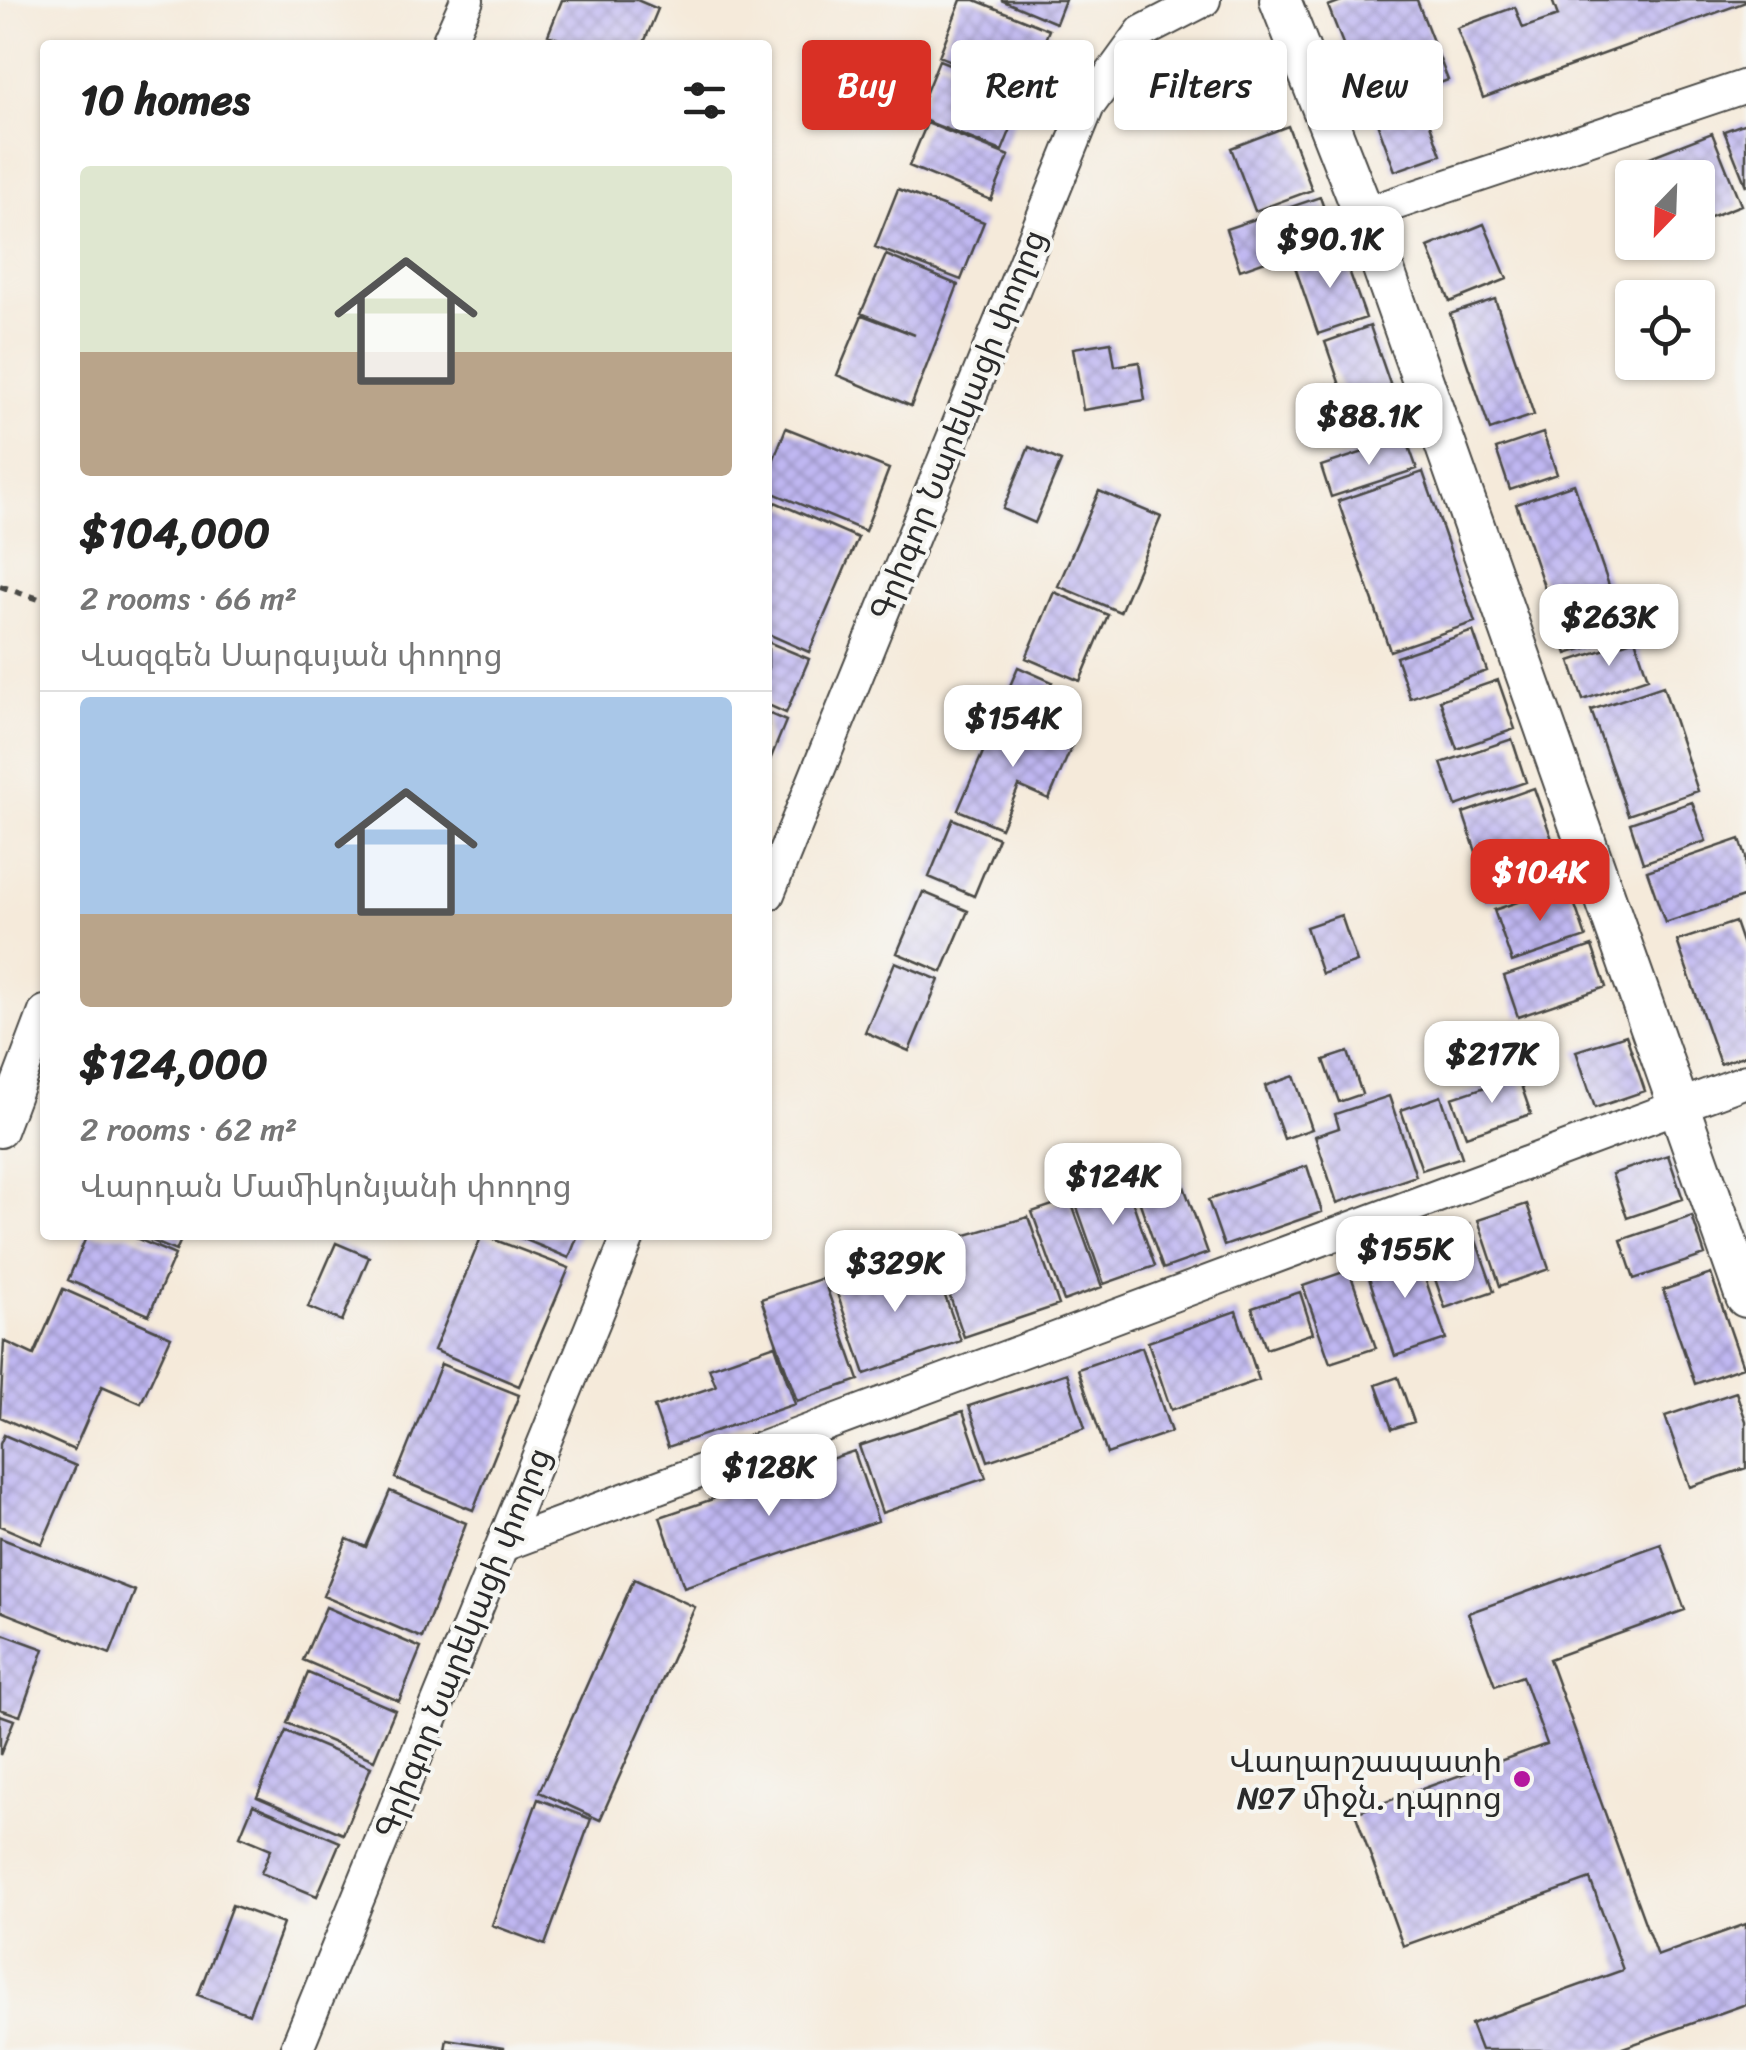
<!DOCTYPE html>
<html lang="en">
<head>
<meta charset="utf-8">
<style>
  :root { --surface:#fff; --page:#f2f2f2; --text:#222; --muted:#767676; --line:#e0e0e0; --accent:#d93025 }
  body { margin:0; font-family:Sriracha,"Noto Sans Armenian",sans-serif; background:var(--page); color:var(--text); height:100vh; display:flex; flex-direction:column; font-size:38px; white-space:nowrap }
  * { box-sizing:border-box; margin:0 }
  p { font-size:32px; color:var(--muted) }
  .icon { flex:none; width:55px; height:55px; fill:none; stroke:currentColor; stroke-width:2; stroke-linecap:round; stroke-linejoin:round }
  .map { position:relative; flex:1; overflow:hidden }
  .side { position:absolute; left:40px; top:40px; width:732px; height:1200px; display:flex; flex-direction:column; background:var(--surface); border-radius:10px; box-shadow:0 2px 8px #0004 }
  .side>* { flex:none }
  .top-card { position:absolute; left:802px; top:40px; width:792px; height:90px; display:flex; gap:20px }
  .needle { width:65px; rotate:203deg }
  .tools { position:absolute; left:1615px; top:160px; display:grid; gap:20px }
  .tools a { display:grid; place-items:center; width:100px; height:100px; border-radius:10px; background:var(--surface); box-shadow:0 2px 8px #0004; font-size:50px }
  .price { position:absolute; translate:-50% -85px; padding:0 22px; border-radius:20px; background:#fff; color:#222; font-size:32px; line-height:65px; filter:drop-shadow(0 2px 5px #0008) }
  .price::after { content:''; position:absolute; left:50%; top:60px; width:30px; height:22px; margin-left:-15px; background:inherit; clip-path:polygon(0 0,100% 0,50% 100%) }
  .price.current { background:var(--accent); color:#fff }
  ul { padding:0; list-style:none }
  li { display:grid; align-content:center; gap:20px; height:530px; padding:0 40px }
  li+li { border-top:2px solid var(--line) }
  li span { display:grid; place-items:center; height:310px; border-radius:10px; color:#555 }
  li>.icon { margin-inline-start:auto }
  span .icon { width:180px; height:180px; fill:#fffc; stroke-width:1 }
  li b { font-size:42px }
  h2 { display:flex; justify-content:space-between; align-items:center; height:120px; padding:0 40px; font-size:42px }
  .chip { padding:0 35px; border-radius:10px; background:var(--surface); box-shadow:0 2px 8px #0004; font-size:35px; line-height:90px }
  .chip.current { background:var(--accent); color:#fff }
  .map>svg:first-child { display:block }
</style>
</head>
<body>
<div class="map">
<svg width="1746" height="2050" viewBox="0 0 1746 2050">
  <defs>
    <pattern id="building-cross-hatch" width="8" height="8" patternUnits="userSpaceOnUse" patternTransform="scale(2.5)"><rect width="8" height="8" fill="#c0b7f2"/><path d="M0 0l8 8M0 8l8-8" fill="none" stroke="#9c95c4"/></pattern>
  </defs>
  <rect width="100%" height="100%" fill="#f6f6f2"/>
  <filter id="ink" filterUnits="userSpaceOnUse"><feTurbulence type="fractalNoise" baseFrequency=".01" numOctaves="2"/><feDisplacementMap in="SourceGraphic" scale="20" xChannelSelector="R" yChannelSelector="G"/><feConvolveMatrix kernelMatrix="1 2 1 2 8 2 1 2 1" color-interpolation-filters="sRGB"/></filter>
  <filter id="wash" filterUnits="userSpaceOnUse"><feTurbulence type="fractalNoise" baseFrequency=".0048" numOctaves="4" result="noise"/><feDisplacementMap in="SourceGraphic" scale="40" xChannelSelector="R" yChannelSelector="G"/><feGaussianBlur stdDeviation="2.25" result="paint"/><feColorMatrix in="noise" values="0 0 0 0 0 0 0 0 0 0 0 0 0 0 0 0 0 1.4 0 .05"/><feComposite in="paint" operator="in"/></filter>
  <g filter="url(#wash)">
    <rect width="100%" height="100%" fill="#f5eada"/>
    <g id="blocks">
      <!-- building -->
      <path fill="url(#building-cross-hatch)" d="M562 0H637L658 9 643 45H573L548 35Z
        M961 0H975L1049 30 1024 91 939 56Z
        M1001 0H1065L1056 23Z
        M1344 0H1417L1448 80 1369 110 1328 6Z
        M1552 0H1746V2L1483 98 1457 28 1515 7 1523 28 1558 16Z
        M939 60 1025 94 1002 151 916 117Z
        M1421 100 1441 155 1395 171 1375 117Z
        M927 123 1009 156 991 200 909 166Z
        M1746 123V186L1724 131Z
        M1288 126 1312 190 1255 211 1231 148Z
        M1712 133 1741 205 1698 222V178H1643L1637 162Z
        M898 189 984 222 961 280 875 247Z
        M1320 197 1334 237 1240 270 1226 229Z
        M1484 224 1507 279 1450 302 1428 247Z
        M1341 248 1366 318 1318 334 1294 264Z
        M886 255 958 285 911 406 837 375 862 315 915 335 861 313Z
        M1495 299 1534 415 1490 430 1450 314Z
        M1370 326 1406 430 1361 446 1325 342Z
        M1111 342 1115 366 1139 362 1145 400 1083 410 1073 348Z
        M786 428 889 469 865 531 768 491V474Z
        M1543 433 1557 474 1510 490 1496 449Z
        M1406 438 1417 469 1331 497 1321 466Z
        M1029 447 1061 461 1035 523 1003 509Z
        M1423 472 1475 622 1390 651 1338 501Z
        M1574 484 1626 635 1567 654 1516 504Z
        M1099 491 1161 517 1120 612 1058 586Z
        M775 502 858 538 809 652 768 634V520Z
        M1054 592 1108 615 1080 681 1026 658Z
        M1473 631 1487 671 1410 698 1396 657Z
        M1635 639 1648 678 1583 700 1570 661Z
        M768 642 809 659 786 713 768 705Z
        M1018 667 1052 682 1035 721 1001 707Z
        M1498 680 1515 729 1457 749 1440 700Z
        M1663 686 1698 791 1628 815 1591 710Z
        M768 713 786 721 768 765Z
        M999 715 1072 746 1049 799 1019 786 1001 828 958 810Z
        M1512 739 1526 782 1456 806 1441 763Z
        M1534 788 1552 839 1480 864 1463 813Z
        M1692 802 1706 841 1643 863 1630 823Z
        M953 819 998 838 974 896 929 877Z
        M1740 839 1746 857V896L1665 923 1647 871Z
        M1554 849 1564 876 1486 903 1476 876Z
        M1568 885 1586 937 1512 962 1494 910Z
        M923 892 968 911 942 972 897 953Z
        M1341 915 1357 962 1322 974 1306 927Z
        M1735 922 1746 954V1055L1720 1064 1677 941Z
        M1592 946 1606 987 1518 1017 1504 976Z
        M895 962 939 980 909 1051 865 1032Z
        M1626 1035 1645 1091 1595 1108 1576 1051Z
        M1348 1052 1362 1094 1339 1102 1324 1060Z
        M1294 1076 1312 1129 1284 1139 1265 1086Z
        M1518 1076 1531 1114 1466 1136 1452 1098Z
        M1389 1096 1416 1176 1337 1203 1315 1136 1339 1128 1335 1114Z
        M1441 1096 1462 1157 1422 1170 1401 1110Z
        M1172 1153 1208 1253 1163 1269 1128 1169Z
        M1668 1155 1683 1199 1627 1218 1612 1174Z
        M1307 1166 1322 1212 1224 1246 1208 1200Z
        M1122 1172 1155 1266 1104 1284 1071 1190Z
        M1070 1199 1102 1287 1064 1301 1032 1212Z
        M1527 1204 1549 1269 1500 1286 1478 1220Z
        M1692 1216 1705 1255 1634 1279 1621 1240Z
        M1028 1217 1059 1305 964 1337 932 1245Z
        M1470 1224 1494 1291 1445 1308 1422 1241Z
        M87 1235H129L175 1255 149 1315 68 1280Z
        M138 1235H183L176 1251Z
        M482 1235 569 1268 519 1386 434 1350Z
        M514 1235H578L569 1258Z
        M336 1243 369 1257 342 1321 308 1307Z
        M1414 1246 1446 1339 1395 1356 1364 1263Z
        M872 1262 880 1284 934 1265 961 1341 865 1374 831 1276Z
        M1349 1270 1376 1348 1330 1363 1303 1286Z
        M1711 1274 1743 1367 1695 1384 1663 1290Z
        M823 1278 859 1380 797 1401 761 1299Z
        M63 1289 171 1337 141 1403 102 1386 74 1450 0 1417 4 1341 34 1355Z
        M1300 1292 1313 1333 1266 1349 1252 1308Z
        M1236 1311 1259 1380 1171 1410 1148 1342Z
        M775 1345 795 1404 668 1447 654 1407 716 1386 709 1368Z
        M1142 1347 1171 1432 1107 1454 1078 1369Z
        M441 1364 519 1395 473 1510 395 1478Z
        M1067 1373 1085 1428 988 1461 969 1406Z
        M1398 1377 1414 1422 1392 1429 1376 1385Z
        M1736 1392 1746 1421V1468L1690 1487 1665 1416Z
        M963 1411 986 1478 882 1513 859 1446Z
        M4 1435 76 1466 42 1544 0 1526V1444Z
        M854 1451 878 1521 684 1587 660 1517Z
        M390 1491 466 1523 422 1638 323 1596 347 1539 366 1547Z
        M0 1538 135 1591 110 1654 0 1611Z
        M1661 1544 1685 1610 1549 1659 1657 1956 1746 1924V2004L1617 2050H1481L1471 2024 1623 1970 1590 1879 1403 1946 1355 1813 1547 1744 1522 1676 1495 1686 1468 1613Z
        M634 1579 695 1607 600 1820 539 1792Z
        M326 1607 421 1648 399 1701 303 1660Z
        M0 1633 44 1649 20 1716 0 1709Z
        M308 1673 395 1710 374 1760 287 1723Z
        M0 1715 14 1720 0 1755Z
        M286 1731 371 1767 343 1834 257 1797Z
        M538 1799 591 1819 545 1945 492 1925Z
        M253 1805 340 1842 317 1896 261 1873 271 1849 240 1836Z
        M232 1905 283 1924 249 2014 198 1995Z
        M447 2039 504 2048V2050H445Z"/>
    </g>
  </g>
  <g filter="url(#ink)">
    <use href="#blocks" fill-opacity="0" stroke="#494845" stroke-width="2.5"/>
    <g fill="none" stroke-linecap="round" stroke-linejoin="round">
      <!-- minor casing -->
      <g stroke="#494845" stroke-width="36">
        <path id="minor" d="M447 45 467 0
          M1364 214 1746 86
          M768 894 1088 106 1142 32 1204 0
          M0 1131 45 1012
          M503 1545 1746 1081
          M296 2050 629 1235"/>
      </g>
      <!-- tertiary casing -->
      <g stroke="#494845" stroke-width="44">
        <path id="tertiary" d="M1280 0 1364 214 1746 1297"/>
      </g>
      <!-- path -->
      <path stroke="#494845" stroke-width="6" stroke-dasharray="8 8" stroke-linecap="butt" d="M0 586 45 601"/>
      <!-- minor -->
      <use href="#minor" stroke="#fff" stroke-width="32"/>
      <!-- tertiary -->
      <use href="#tertiary" stroke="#fff" stroke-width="40"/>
    </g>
  </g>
  <!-- markers -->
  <circle fill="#b5179e" stroke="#f6f6f2" stroke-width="4" cx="1522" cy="1779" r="10"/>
  <g text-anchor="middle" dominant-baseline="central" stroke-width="8" stroke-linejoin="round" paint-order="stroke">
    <!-- street labels -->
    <g font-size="32" fill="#2b2b2b" stroke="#f6f6f2">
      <text transform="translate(958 425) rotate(-68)">Գրիգոր Նարեկացի փողոց</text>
      <text transform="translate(463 1643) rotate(-68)">Գրիգոր Նարեկացի փողոց</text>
    </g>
    <!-- poi labels -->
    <g font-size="32" fill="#2b2b2b" stroke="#f6f6f2" text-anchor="end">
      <text x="1502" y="1761">Վաղարշապատի<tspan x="1502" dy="37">№7 միջն. դպրոց</tspan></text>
    </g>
  </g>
</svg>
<div class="tools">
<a><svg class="needle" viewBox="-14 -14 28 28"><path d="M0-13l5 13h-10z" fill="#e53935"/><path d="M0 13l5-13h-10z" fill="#767676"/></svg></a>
<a><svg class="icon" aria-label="locate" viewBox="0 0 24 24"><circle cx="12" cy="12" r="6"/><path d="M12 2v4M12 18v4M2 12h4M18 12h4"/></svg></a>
</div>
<b class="price" style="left:1330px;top:291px">$90.1K</b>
<b class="price" style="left:1369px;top:468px">$88.1K</b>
<b class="price" style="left:1609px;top:669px">$263K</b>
<b class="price" style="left:1013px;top:770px">$154K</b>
<b class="price current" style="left:1540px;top:924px">$104K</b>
<b class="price" style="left:1492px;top:1106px">$217K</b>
<b class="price" style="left:1113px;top:1228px">$124K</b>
<b class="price" style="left:1405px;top:1301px">$155K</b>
<b class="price" style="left:895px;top:1315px">$329K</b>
<b class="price" style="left:769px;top:1519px">$128K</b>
<div class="top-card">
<a class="chip current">Buy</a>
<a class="chip">Rent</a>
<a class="chip">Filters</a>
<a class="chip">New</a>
</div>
<section class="side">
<h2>10 homes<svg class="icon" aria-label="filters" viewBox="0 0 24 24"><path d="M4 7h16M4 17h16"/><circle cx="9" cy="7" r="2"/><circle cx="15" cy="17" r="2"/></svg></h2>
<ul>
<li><span style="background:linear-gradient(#dfe7d0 60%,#b9a48a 0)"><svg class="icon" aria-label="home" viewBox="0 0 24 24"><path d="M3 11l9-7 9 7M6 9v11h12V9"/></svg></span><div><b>$104,000</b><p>2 rooms · 66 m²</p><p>Վազգեն Սարգսյան փողոց</p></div></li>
<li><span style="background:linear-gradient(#a9c7e8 70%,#b9a48a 0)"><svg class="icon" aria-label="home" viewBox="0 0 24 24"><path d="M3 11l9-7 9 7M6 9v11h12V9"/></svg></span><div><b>$124,000</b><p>2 rooms · 62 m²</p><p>Վարդան Մամիկոնյանի փողոց</p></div></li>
</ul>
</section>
</div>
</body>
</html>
